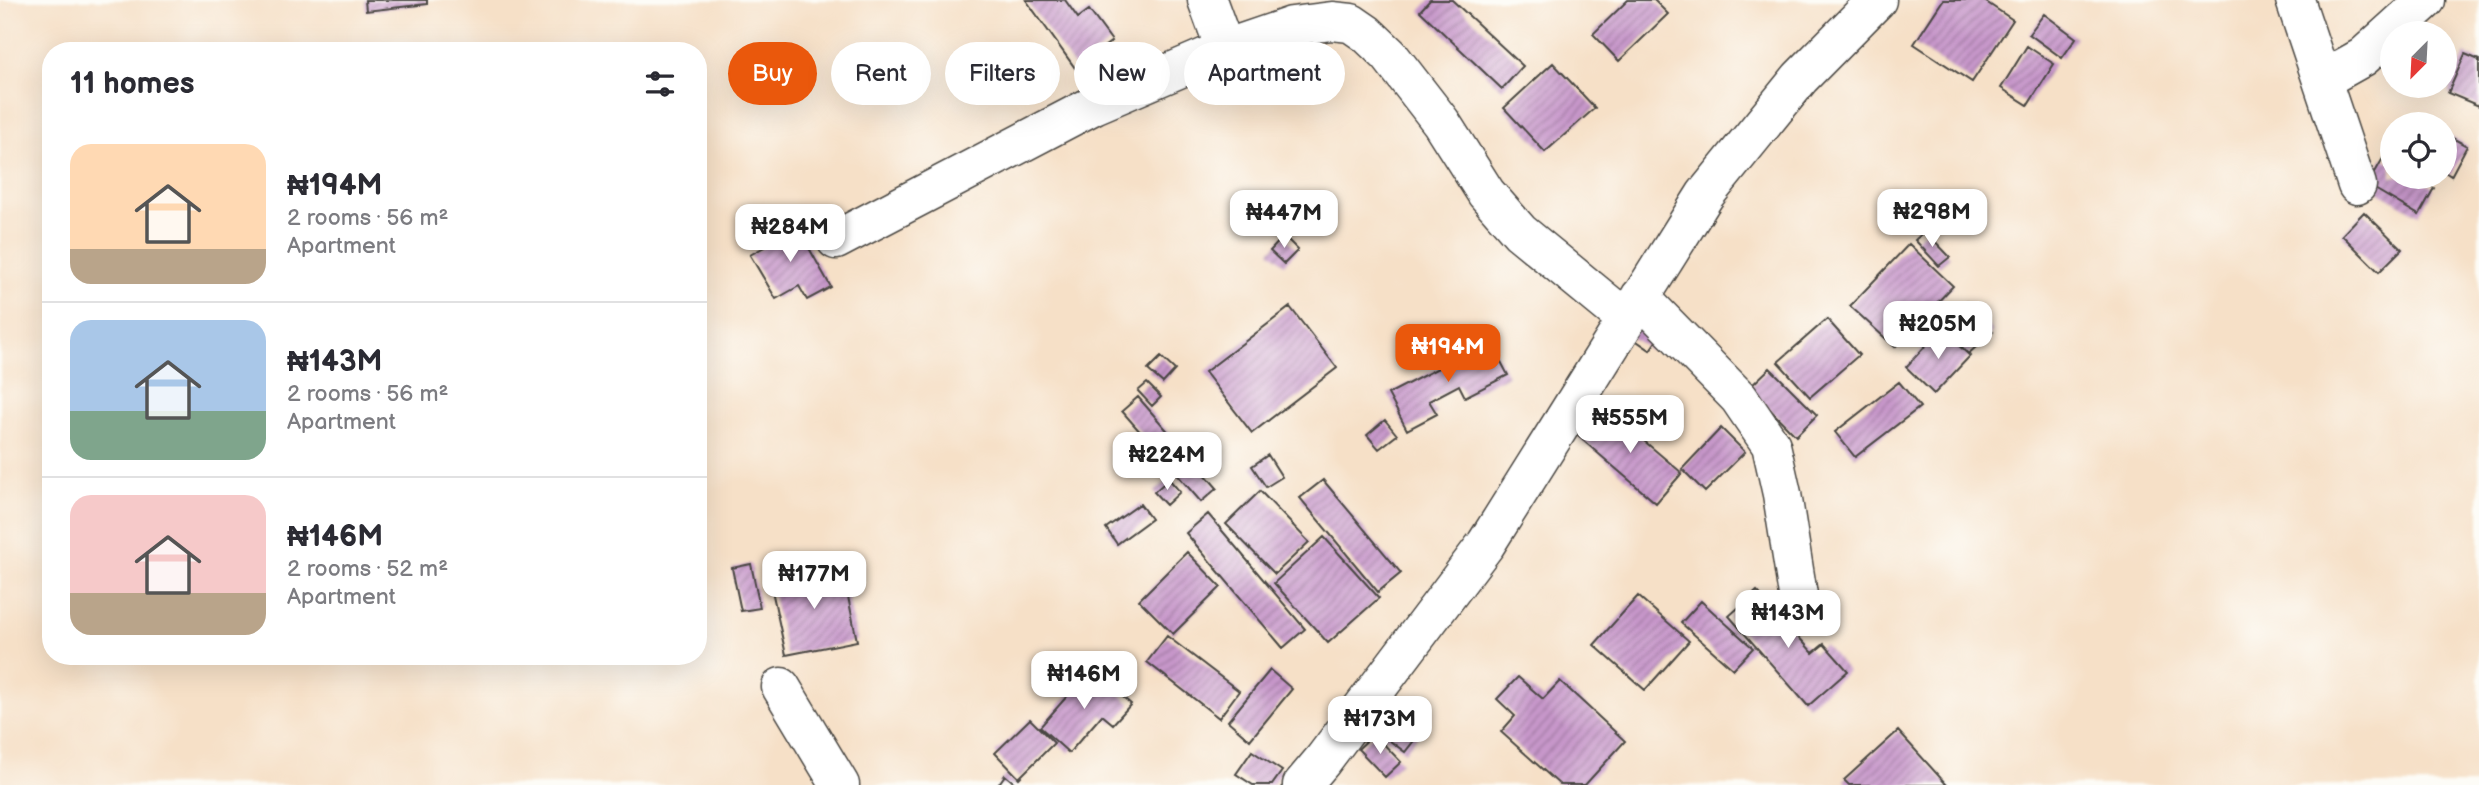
<!DOCTYPE html>
<html lang="en">
<head>
<meta charset="utf-8">
<style>
  :root { --surface:#fff; --page:#f2f2f3; --text:#2b2b33; --muted:#7c7c81; --line:#e1e1e2; --accent:#ea580c }
  body { margin:0; font-family:"Balsamiq Sans",sans-serif; background:var(--page); color:var(--text); height:100vh; display:flex; flex-direction:column; font-size:26px; white-space:nowrap }
  * { box-sizing:border-box; margin:0 }
  p { font-size:23px; color:var(--muted) }
  .icon { flex:none; width:38px; height:38px; fill:none; stroke:currentColor; stroke-width:2; stroke-linecap:round; stroke-linejoin:round }
  .map { position:relative; flex:1; overflow:hidden }
  .drawer { position:absolute; left:42px; top:42px; width:665px; height:623px; display:flex; flex-direction:column; background:var(--surface); border-radius:28px; box-shadow:0 7px 28px #0002 }
  .drawer>* { flex:none }
  .banner { position:absolute; left:728px; top:42px; width:665px; height:63px; display:flex; gap:14px }
  .needle { width:46px; rotate:204deg }
  .controls { position:absolute; left:2380px; top:21px; display:grid; gap:14px }
  .controls a { display:grid; place-items:center; width:77px; height:77px; border-radius:50%; background:var(--surface); box-shadow:0 7px 28px #0002; font-size:35px }
  .price { position:absolute; translate:-50% -60px; padding:0 16px; border-radius:14px; background:#fff; color:#222; font-size:23px; line-height:46px; filter:drop-shadow(0 2px 4px #0008) }
  .price::after { content:''; position:absolute; left:50%; top:42px; width:21px; height:16px; margin-left:-10px; background:inherit; clip-path:polygon(0 0,100% 0,50% 100%) }
  .price.active { background:var(--accent); color:#fff }
  ul { padding:0; list-style:none }
  li { display:flex; align-items:center; gap:21px; height:175px; padding:0 28px }
  li+li { border-top:2px solid var(--line) }
  li span { display:grid; place-items:center; flex:none; width:196px; height:140px; border-radius:21px; color:#555 }
  li>.icon { margin-inline-start:auto }
  span .icon { width:84px; height:84px; fill:#fffc; stroke-width:1 }
  li b { font-size:30px }
  h2 { display:flex; justify-content:space-between; align-items:center; height:84px; padding:0 28px; font-size:30px }
  .chip { padding:0 24px; border-radius:32px; background:var(--surface); box-shadow:0 7px 28px #0002; font-size:24px; line-height:63px }
  .chip.active { background:var(--accent); color:#fff }
  .map>svg:first-child { display:block }
</style>
</head>
<body>
<div class="map">
<svg width="2479" height="785" viewBox="0 0 2479 785">
  <defs>
    <pattern id="building-hatch" width="6" height="6" patternUnits="userSpaceOnUse" patternTransform="scale(1.75)"><rect width="6" height="6" fill="#c797ca"/><path d="M-1 1l2-2M0 6l6-6M5 7l2-2" fill="none" stroke="#a27ba4"/></pattern>
  </defs>
  <rect width="100%" height="100%" fill="#fdfcf7"/>
  <filter id="ink" filterUnits="userSpaceOnUse"><feTurbulence type="fractalNoise" baseFrequency=".0143" numOctaves="2"/><feDisplacementMap in="SourceGraphic" scale="14" xChannelSelector="R" yChannelSelector="G"/><feConvolveMatrix kernelMatrix="1 2 1 2 8 2 1 2 1" color-interpolation-filters="sRGB"/></filter>
  <filter id="wash" filterUnits="userSpaceOnUse"><feTurbulence type="fractalNoise" baseFrequency=".00686" numOctaves="4" result="noise"/><feDisplacementMap in="SourceGraphic" scale="28" xChannelSelector="R" yChannelSelector="G"/><feGaussianBlur stdDeviation="1.57" result="paint"/><feColorMatrix in="noise" values="0 0 0 0 0 0 0 0 0 0 0 0 0 0 0 0 0 1.4 0 .05"/><feComposite in="paint" operator="in"/></filter>
  <g filter="url(#wash)">
    <rect width="100%" height="100%" fill="#f6e0c7"/>
    <g id="blocks">
      <!-- building -->
      <path fill="url(#building-hatch)" d="M365 0H427V4L366 11Z
        M1026 0H1065L1078 18 1089 10 1112 41 1075 68Z
        M1430 0H1452L1523 66 1502 89 1420 11Z
        M1628 0H1654L1668 14 1619 61 1593 34Z
        M1943 0H1983L2013 20 1972 82 1914 44Z
        M2044 14 2076 38 2062 58 2029 34Z
        M2027 46 2054 64 2028 105 2001 88Z
        M2465 54 2479 60V106L2448 93Z
        M1553 63 1595 108 1545 152 1504 108Z
        M2445 134 2467 146 2451 176 2445 172Z
        M2383 158 2392 163V177H2415L2434 188 2419 215 2368 185Z
        M2364 212 2402 249 2379 272 2342 235Z
        M792 218 831 287 807 300 799 286 776 299 750 255 775 241 769 231Z
        M1925 231 1950 257 1939 266 1915 240Z
        M1284 236 1298 250 1284 264 1270 251Z
        M1909 244 1953 286 1895 347 1850 306Z
        M1966 302 1993 332 1968 354 1942 324Z
        M1290 307 1337 368 1252 433 1205 372Z
        M1643 313 1665 328 1650 350 1628 335Z
        M1827 319 1859 355 1810 397 1778 362Z
        M1941 329 1970 356 1934 394 1906 367Z
        M1490 341 1508 375 1465 397 1459 385 1429 401 1437 414 1407 430 1388 394Z
        M1161 357 1175 370 1163 383 1148 370Z
        M1770 368 1817 415 1796 436 1749 388Z
        M1899 382 1920 407 1855 457 1835 432Z
        M1147 383 1161 397 1152 406 1138 391Z
        M1138 397 1217 488 1201 502 1122 411Z
        M1604 407 1682 473 1656 503 1579 437Z
        M1385 420 1397 435 1379 449 1367 435Z
        M1721 428 1745 452 1705 492 1682 469Z
        M1268 455 1282 477 1266 487 1252 466Z
        M1169 479 1180 492 1166 505 1154 492Z
        M1323 480 1401 573 1378 592 1300 498Z
        M1260 491 1309 542 1275 574 1226 524Z
        M1140 504 1151 519 1117 544 1106 528Z
        M1208 514 1305 629 1283 648 1186 533Z
        M1324 537 1379 598 1328 643 1274 583Z
        M1187 552 1221 587 1173 634 1139 600Z
        M751 564 760 608 741 611 732 568Z
        M842 567 857 641 786 655 770 581Z
        M1757 591 1813 653 1824 644 1848 671 1808 706 1729 616Z
        M1638 596 1689 641 1645 690 1594 645Z
        M1701 601 1753 648 1733 669 1681 623Z
        M1167 636 1239 691 1219 718 1147 662Z
        M1091 669 1131 704 1113 724 1102 715 1069 753 1040 727Z
        M1270 670 1292 689 1250 740 1228 721Z
        M1518 677 1543 699 1560 681 1625 741 1585 785H1560L1501 732 1515 716 1497 699Z
        M1397 700 1427 724 1405 752 1374 729Z
        M1030 719 1054 743 1019 778 995 753Z
        M1898 731 1947 785H1849L1844 780Z
        M1374 734 1401 762 1385 777 1358 749Z
        M1252 751 1282 771 1272 785H1253L1236 774Z
        M1005 775 1017 785H998Z"/>
    </g>
  </g>
  <g filter="url(#ink)">
    <use href="#blocks" fill-opacity="0" stroke="#494642" stroke-width="2"/>
    <g fill="none" stroke-linecap="round" stroke-linejoin="round">
      <!-- minor casing -->
      <g stroke="#494642" stroke-width="41">
        <path id="minor" d="M1207 0 1225 49
          M2295 0 2357 185
          M2322 80 2363 57 2426 0
          M836 240 1094 105 1225 49 1292 26 1332 21 1351 23 1367 34 1389 55 1441 122 1486 193 1520 232 1626 319
          M1640 297 1739 398 1771 445 1782 494 1801 614
          M781 687 840 785
          M1302 785 1323 760 1486 544 1705 195 1800 78 1877 0"/>
      </g>
      <!-- minor -->
      <use href="#minor" stroke="#fff" stroke-width="38"/>
    </g>
  </g>
</svg>
<div class="controls">
<a><svg class="needle" viewBox="-14 -14 28 28"><path d="M0-13l5 13h-10z" fill="#e53935"/><path d="M0 13l5-13h-10z" fill="#7c7c81"/></svg></a>
<a><svg class="icon" aria-label="locate" viewBox="0 0 24 24"><circle cx="12" cy="12" r="6"/><path d="M12 2v4M12 18v4M2 12h4M18 12h4"/></svg></a>
</div>
<b class="price" style="left:1932px;top:249px">₦298M</b>
<b class="price" style="left:1284px;top:250px">₦447M</b>
<b class="price" style="left:790px;top:264px">₦284M</b>
<b class="price" style="left:1938px;top:361px">₦205M</b>
<b class="price active" style="left:1448px;top:384px">₦194M</b>
<b class="price" style="left:1630px;top:455px">₦555M</b>
<b class="price" style="left:1167px;top:492px">₦224M</b>
<b class="price" style="left:814px;top:611px">₦177M</b>
<b class="price" style="left:1788px;top:650px">₦143M</b>
<b class="price" style="left:1084px;top:711px">₦146M</b>
<b class="price" style="left:1380px;top:756px">₦173M</b>
<div class="banner">
<a class="chip active">Buy</a>
<a class="chip">Rent</a>
<a class="chip">Filters</a>
<a class="chip">New</a>
<a class="chip">Apartment</a>
</div>
<section class="drawer">
<h2>11 homes<svg class="icon" aria-label="filters" viewBox="0 0 24 24"><path d="M4 7h16M4 17h16"/><circle cx="9" cy="7" r="2"/><circle cx="15" cy="17" r="2"/></svg></h2>
<ul>
<li><span style="background:linear-gradient(#ffd9b3 75%,#b9a48a 0)"><svg class="icon" aria-label="home" viewBox="0 0 24 24"><path d="M3 11l9-7 9 7M6 9v11h12V9"/></svg></span><div><b>₦194M</b><p>2 rooms · 56 m²</p><p>Apartment</p></div></li>
<li><span style="background:linear-gradient(#a9c7e8 65%,#7fa58c 0)"><svg class="icon" aria-label="home" viewBox="0 0 24 24"><path d="M3 11l9-7 9 7M6 9v11h12V9"/></svg></span><div><b>₦143M</b><p>2 rooms · 56 m²</p><p>Apartment</p></div></li>
<li><span style="background:linear-gradient(#f6c9c9 70%,#b9a48a 0)"><svg class="icon" aria-label="home" viewBox="0 0 24 24"><path d="M3 11l9-7 9 7M6 9v11h12V9"/></svg></span><div><b>₦146M</b><p>2 rooms · 52 m²</p><p>Apartment</p></div></li>
</ul>
</section>
</div>
</body>
</html>
